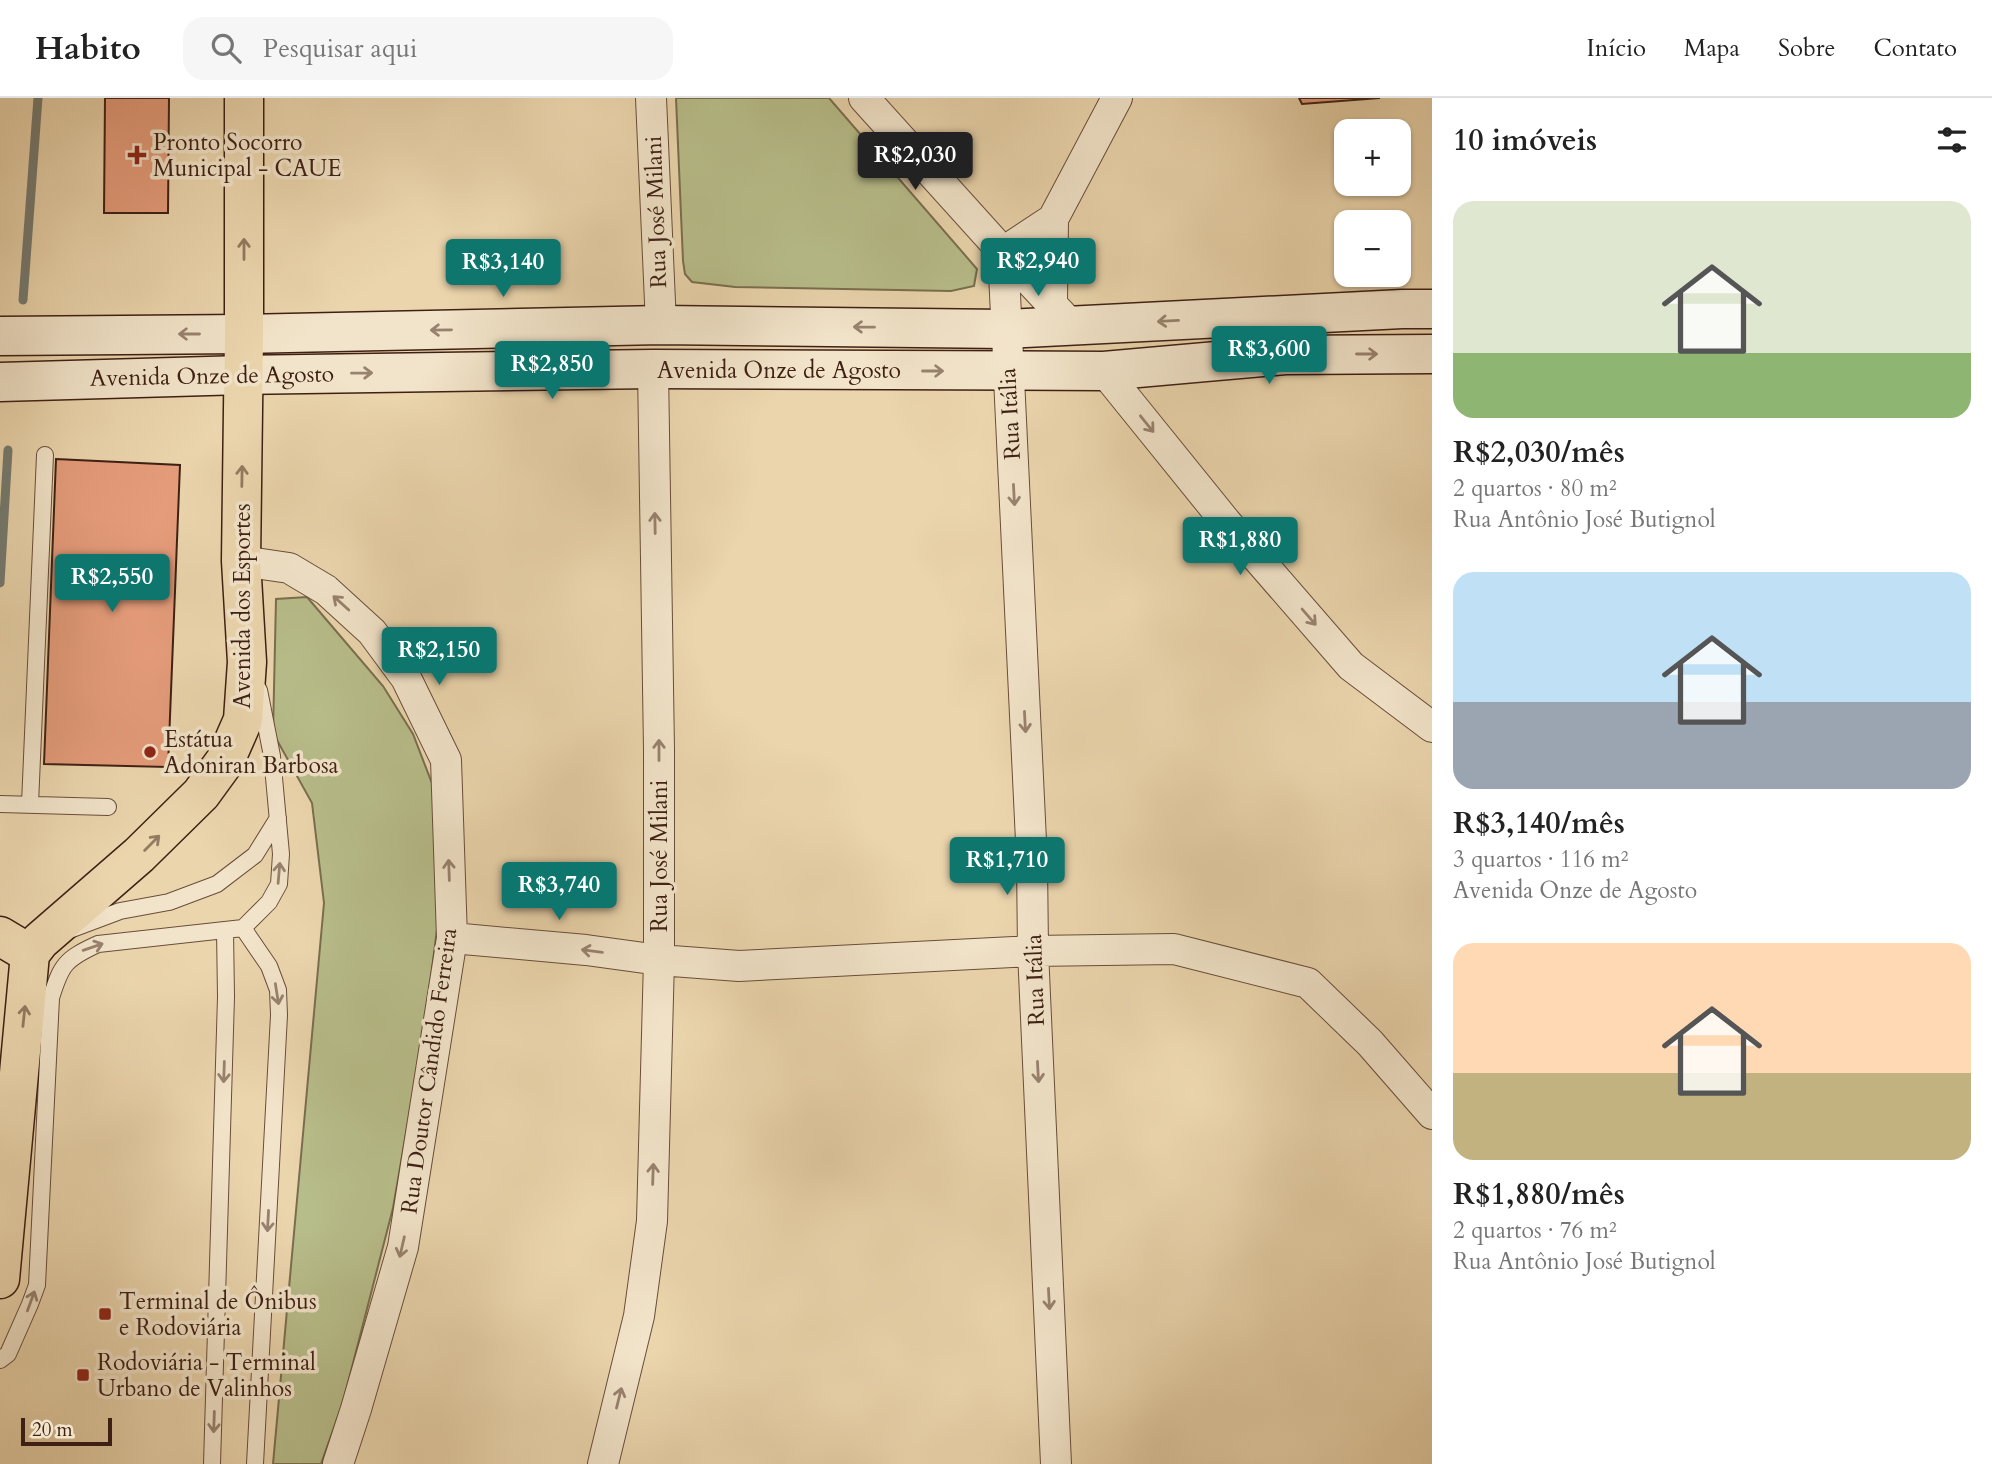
<!DOCTYPE html>
<html lang="pt">
<head>
<meta charset="utf-8">
<style>
  :root { --surface:#fff; --page:#f6f6f6; --text:#222; --muted:#767676; --line:#e0e0e0; --accent:#0f766e }
  body { margin:0; font-family:Cardo,serif; background:var(--page); color:var(--text); height:100vh; display:flex; flex-direction:column; font-size:26px; white-space:nowrap }
  * { box-sizing:border-box; margin:0 }
  p { font-size:23px; color:var(--muted) }
  .icon { flex:none; width:38px; height:38px; fill:none; stroke:currentColor; stroke-width:2; stroke-linecap:round; stroke-linejoin:round }
  .map { position:relative; flex:1; overflow:hidden }
  .panel { display:flex; flex-direction:column; background:var(--surface); width:560px }
  .panel>* { flex:none }
  .tools { position:absolute; left:1334px; top:21px; display:grid; gap:14px }
  .tools a { display:grid; place-items:center; width:77px; height:77px; border-radius:14px; background:var(--surface); box-shadow:0 2px 5px #0004; font-size:35px }
  .scale { position:absolute; left:21px; bottom:18px; width:91px; box-sizing:border-box; padding-left:7px; border:4px solid #3e2014; border-top:0; font-size:19px; line-height:24px; white-space:nowrap; color:#3e2014; -webkit-text-stroke:5px #f2e4ca; paint-order:stroke }
  .price { position:absolute; translate:-50% -60px; padding:0 16px; border-radius:7px; background:var(--accent); color:#fff; font-size:23px; line-height:46px; filter:drop-shadow(0 2px 4px #0008) }
  .price::after { content:''; position:absolute; left:50%; top:42px; width:21px; height:16px; margin-left:-10px; background:inherit; clip-path:polygon(0 0,100% 0,50% 100%) }
  .price.current { background:#222; color:#fff }
  ul { padding:0; list-style:none }
  li { display:grid; align-content:center; gap:14px; height:371px; padding:0 21px }
  li span { display:grid; place-items:center; height:217px; border-radius:21px; color:#555 }
  li>.icon { margin-inline-start:auto }
  span .icon { width:126px; height:126px; fill:#fffc; stroke-width:1 }
  li b { font-size:30px }
  h2 { display:flex; justify-content:space-between; align-items:center; height:84px; padding:0 21px; font-size:30px }
  header { display:flex; align-items:center; gap:42px; box-sizing:border-box; height:98px; padding:0 35px; background:var(--surface); border-bottom:2px solid var(--line) }
  header strong { font-size:33px }
  nav { display:flex; gap:38px; margin-inline-start:auto; font-size:24px }
  .search { width:490px; height:63px; background:var(--page); display:flex; align-items:center; gap:18px; box-sizing:border-box; padding:0 24px; border-radius:21px; color:var(--muted); font-size:26px }
  main { display:flex; flex:1; min-height:0 }
  .map>svg:first-child { display:block }
</style>
</head>
<body>
<header>
<strong>Habito</strong>
<div class="search"><svg class="icon" aria-label="search" viewBox="0 0 24 24"><circle cx="10" cy="10" r="6"/><path d="M15 15l6 6"/></svg>Pesquisar aqui</div>
<nav><a>Início</a><a>Mapa</a><a>Sobre</a><a>Contato</a></nav>
</header>
<main>
<div class="map">
<svg width="1432" height="1366" viewBox="0 0 1432 1366">
  <rect width="100%" height="100%" fill="#ebd5ad"/>
  <filter id="stains"><feTurbulence type="fractalNoise" baseFrequency=".00286" numOctaves="4"/><feColorMatrix values="0 0 0 0 .2 0 0 0 0 .09 0 0 0 0 .02 0 0 0 .5 -.17"/></filter>
  <radialGradient id="worn" r=".72"><stop offset=".6" stop-color="#630" stop-opacity="0"/><stop offset="1" stop-color="#630" stop-opacity=".3"/></radialGradient>
  <!-- green -->
  <path fill="#b7bd8a" stroke="#7a6e4f" stroke-width="2" d="M676 0H829L977 171 974 188 951 193 735 189 692 184 685 176 683 163Z
    M307 499 383 588 413 636 433 688 440 807 425 927 393 1110 343 1304 321 1366H273L324 805 312 705 273 635 276 501Z"/>
  <g fill="none" stroke-linecap="round" stroke-linejoin="round">
    <!-- stream -->
    <path stroke="#757b72" stroke-width="9" d="M23 202 38 0
      M0 485 8 352"/>
  </g>
  <!-- building -->
  <path fill="#e59c7b" stroke="#3e2014" stroke-width="2" d="M105 0H169L168 115H104Z
    M1299 0H1380L1302 6Z
    M56 361 180 367 168 669 44 666Z"/>
  <g fill="none" stroke-linecap="round" stroke-linejoin="round">
    <!-- service casing -->
    <g stroke="#694d3a" stroke-width="18">
      <path id="service" d="M0 706 108 709
        M30 706 45 357
        M243 830 269 804 279 786 281 756 272 658 259 592
        M72 831 120 813 169 804 217 786 255 757 278 720
        M0 1262 8 1256 30 1206 37 1187 51 900C61 867 65 861 98 846L243 830 269 868 278 892 279 917 255 1366
        M212 1366 226 899 225 832"/>
    </g>
    <!-- minor casing -->
    <g stroke="#694d3a" stroke-width="32">
      <path id="minor" d="M651 0 661 227
        M864 0 1003 154 1072 228
        M1003 154 1032 764 1033 853 1056 1366
        M1003 154 1053 121
        M1052 206 1053 121 1117 0
        M1104 273 1226 424 1351 568 1432 629
        M241 463 289 470 326 492 372 534 406 580 446 662 452 840 403 1149 356 1311 338 1366
        M452 840 586 852 659 862 739 868 1033 853 1174 851 1308 885 1370 945 1432 1016
        M603 1366 639 1218 652 1123 659 862V652L653 271"/>
    </g>
    <!-- secondary casing -->
    <g stroke="#3e2014" stroke-width="41">
      <path id="secondary" d="M0 238 244 236 661 227 1006 231 1402 211H1432
        M0 284 243 277 653 271 1104 273 1285 257 1432 256"/>
    </g>
    <!-- primary casing -->
    <g stroke="#3e2014" stroke-width="41">
      <path id="primary" d="M0 838 30 856
        M0 1181 30 856 40 843 139 757 201 696 225 663 243 622 247 564 241 463 244 236V0"/>
    </g>
    <!-- service -->
    <use href="#service" stroke="#f2e4ca" stroke-width="16"/>
    <!-- minor -->
    <use href="#minor" stroke="#f2e4ca" stroke-width="30"/>
    <!-- secondary -->
    <use href="#secondary" stroke="#f2e4ca" stroke-width="38"/>
    <!-- primary -->
    <use href="#primary" stroke="#ebd5ad" stroke-width="38"/>
  </g>
  <!-- one-way arrows -->
  <defs><path id="oneway-shaft" d="M-6 0H5M1.5-3L5.5 0L1.5 3" fill="none" stroke-width="1.6" stroke-linecap="round" stroke-linejoin="round" transform="scale(1.75)"/></defs>
  <g stroke="#947a60">
    <use href="#oneway-shaft" transform="translate(244 151) rotate(-90)"/>
    <use href="#oneway-shaft" transform="translate(242 378) rotate(-89)"/>
    <use href="#oneway-shaft" transform="translate(152 745) rotate(-45)"/>
    <use href="#oneway-shaft" transform="translate(24 918) rotate(-84)"/>
  </g>
  <g stroke="#98826f">
    <use href="#oneway-shaft" transform="translate(1168 223) rotate(177)"/>
    <use href="#oneway-shaft" transform="translate(864 229) rotate(-179)"/>
    <use href="#oneway-shaft" transform="translate(441 232) rotate(179)"/>
    <use href="#oneway-shaft" transform="translate(189 236) rotate(180)"/>
    <use href="#oneway-shaft" transform="translate(1367 256)"/>
    <use href="#oneway-shaft" transform="translate(933 273)"/>
    <use href="#oneway-shaft" transform="translate(362 275) rotate(-1)"/>
    <use href="#oneway-shaft" transform="translate(1147 326) rotate(51)"/>
    <use href="#oneway-shaft" transform="translate(1014 397) rotate(87)"/>
    <use href="#oneway-shaft" transform="translate(655 425) rotate(-91)"/>
    <use href="#oneway-shaft" transform="translate(341 505) rotate(-138)"/>
    <use href="#oneway-shaft" transform="translate(1309 519) rotate(49)"/>
    <use href="#oneway-shaft" transform="translate(1025 624) rotate(87)"/>
    <use href="#oneway-shaft" transform="translate(659 652) rotate(-90)"/>
    <use href="#oneway-shaft" transform="translate(449 772) rotate(-92)"/>
    <use href="#oneway-shaft" transform="translate(279 775) rotate(-85)"/>
    <use href="#oneway-shaft" transform="translate(93 849) rotate(-19)"/>
    <use href="#oneway-shaft" transform="translate(592 853) rotate(-173)"/>
    <use href="#oneway-shaft" transform="translate(277 896) rotate(81)"/>
    <use href="#oneway-shaft" transform="translate(224 974) rotate(92)"/>
    <use href="#oneway-shaft" transform="translate(1038 974) rotate(87)"/>
    <use href="#oneway-shaft" transform="translate(653 1076) rotate(-88)"/>
    <use href="#oneway-shaft" transform="translate(268 1123) rotate(93)"/>
    <use href="#oneway-shaft" transform="translate(402 1149) rotate(103)"/>
    <use href="#oneway-shaft" transform="translate(1049 1201) rotate(87)"/>
    <use href="#oneway-shaft" transform="translate(31 1203) rotate(-70)"/>
    <use href="#oneway-shaft" transform="translate(619 1300) rotate(-76)"/>
    <use href="#oneway-shaft" transform="translate(214 1324) rotate(92)"/>
  </g>
  <!-- markers -->
  <g fill="#8f2418" stroke="#f2e4ca" stroke-width="2.5">
    <path d="M133.5 46.5h7v7h7v7h-7v7h-7v-7h-7v-7h7z"/>
    <circle cx="150" cy="654" r="7"/>
    <rect x="98" y="1209" width="14" height="14" rx="3.5"/>
    <rect x="76" y="1270" width="14" height="14" rx="3.5"/>
  </g>
  <g text-anchor="middle" dominant-baseline="central" stroke-width="7" stroke-linejoin="round" paint-order="stroke">
    <!-- poi labels -->
    <g font-size="23" fill="#3e2014" stroke="#f2e4ca" text-anchor="start">
      <text x="153" y="44">Pronto Socorro<tspan x="153" dy="26">Municipal - CAUE</tspan></text>
      <text x="164" y="641">Estátua<tspan x="164" dy="26">Adoniran Barbosa</tspan></text>
      <text x="119" y="1203">Terminal de Ônibus<tspan x="119" dy="26">e Rodoviária</tspan></text>
      <text x="97" y="1264">Rodoviária - Terminal<tspan x="97" dy="26">Urbano de Valinhos</tspan></text>
    </g>
    <!-- street labels -->
    <g font-size="23" fill="#3e2014" stroke="#f2e4ca">
      <text transform="translate(656 114) rotate(-92)">Rua José Milani</text>
      <text x="779" y="272">Avenida Onze de Agosto</text>
      <text transform="translate(212 278) rotate(-1)">Avenida Onze de Agosto</text>
      <text transform="translate(1010 316) rotate(-93)">Rua Itália</text>
      <text transform="translate(242 508) rotate(-90)">Avenida dos Esportes</text>
      <text transform="translate(659 758) rotate(-90)">Rua José Milani</text>
      <text transform="translate(1035 882) rotate(-92)">Rua Itália</text>
      <text transform="translate(429 973) rotate(-82)">Rua Doutor Cândido Ferreira</text>
    </g>
  </g>
  <rect width="100%" height="100%" filter="url(#stains)"/>
  <rect width="100%" height="100%" fill="url(#worn)"/>
</svg>
<div class="tools">
<a>+</a>
<a>−</a>
</div>
<div class="scale">20 m</div>
<b class="price current" style="left:915px;top:94px">R$2,030</b>
<b class="price" style="left:1038px;top:200px">R$2,940</b>
<b class="price" style="left:503px;top:201px">R$3,140</b>
<b class="price" style="left:1269px;top:288px">R$3,600</b>
<b class="price" style="left:552px;top:303px">R$2,850</b>
<b class="price" style="left:1240px;top:479px">R$1,880</b>
<b class="price" style="left:112px;top:516px">R$2,550</b>
<b class="price" style="left:439px;top:589px">R$2,150</b>
<b class="price" style="left:1007px;top:799px">R$1,710</b>
<b class="price" style="left:559px;top:824px">R$3,740</b>
</div>
<section class="panel">
<h2>10 imóveis<svg class="icon" aria-label="filters" viewBox="0 0 24 24"><path d="M4 7h16M4 17h16"/><circle cx="9" cy="7" r="2"/><circle cx="15" cy="17" r="2"/></svg></h2>
<ul>
<li><span style="background:linear-gradient(#dfe7d0 70%,#8fb573 0)"><svg class="icon" aria-label="home" viewBox="0 0 24 24"><path d="M3 11l9-7 9 7M6 9v11h12V9"/></svg></span><div><b>R$2,030/mês</b><p>2 quartos · 80 m²</p><p>Rua Antônio José Butignol</p></div></li>
<li><span style="background:linear-gradient(#bfe0f5 60%,#9aa5b1 0)"><svg class="icon" aria-label="home" viewBox="0 0 24 24"><path d="M3 11l9-7 9 7M6 9v11h12V9"/></svg></span><div><b>R$3,140/mês</b><p>3 quartos · 116 m²</p><p>Avenida Onze de Agosto</p></div></li>
<li><span style="background:linear-gradient(#ffd9b3 60%,#c2b280 0)"><svg class="icon" aria-label="home" viewBox="0 0 24 24"><path d="M3 11l9-7 9 7M6 9v11h12V9"/></svg></span><div><b>R$1,880/mês</b><p>2 quartos · 76 m²</p><p>Rua Antônio José Butignol</p></div></li>
</ul>
</section>
</main>
</body>
</html>
